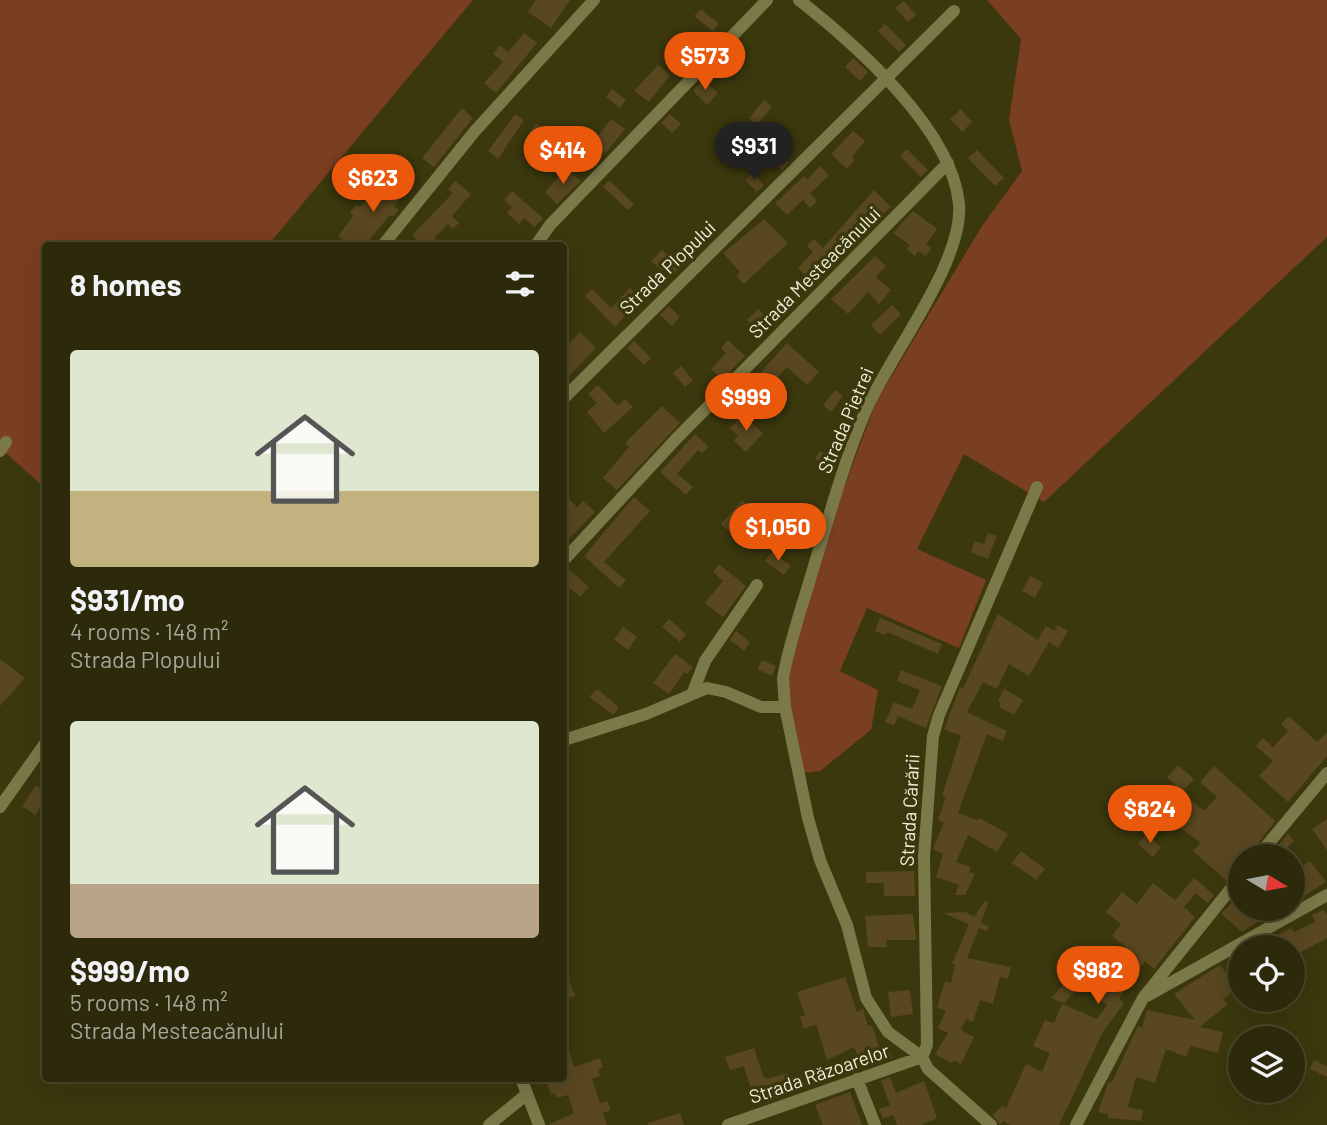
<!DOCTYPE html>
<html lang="en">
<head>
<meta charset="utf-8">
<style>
  :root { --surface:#2c2a0a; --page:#343213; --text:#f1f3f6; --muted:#a6a79c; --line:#48462b; --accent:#ea580c }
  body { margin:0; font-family:Barlow,sans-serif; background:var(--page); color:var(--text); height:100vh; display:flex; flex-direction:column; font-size:26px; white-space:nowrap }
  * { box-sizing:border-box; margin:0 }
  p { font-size:23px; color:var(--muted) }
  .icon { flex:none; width:38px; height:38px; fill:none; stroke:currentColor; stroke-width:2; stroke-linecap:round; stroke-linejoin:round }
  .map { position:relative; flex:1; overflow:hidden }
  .details { position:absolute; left:42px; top:242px; width:525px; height:840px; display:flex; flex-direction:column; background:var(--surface); border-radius:7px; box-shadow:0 7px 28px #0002,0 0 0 2px var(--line) }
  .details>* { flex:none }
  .needle { width:46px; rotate:100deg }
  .fabs { position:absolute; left:1228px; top:844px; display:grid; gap:14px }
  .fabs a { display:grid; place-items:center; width:77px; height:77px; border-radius:50%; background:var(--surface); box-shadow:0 7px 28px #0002,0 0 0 2px var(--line); font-size:35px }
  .price { position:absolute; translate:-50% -60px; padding:0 16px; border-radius:24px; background:var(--accent); color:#fff; font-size:23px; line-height:46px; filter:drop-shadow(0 2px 4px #0008) }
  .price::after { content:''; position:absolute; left:50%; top:42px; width:21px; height:16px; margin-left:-10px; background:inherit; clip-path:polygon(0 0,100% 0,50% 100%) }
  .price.selected { background:#222; color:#fff }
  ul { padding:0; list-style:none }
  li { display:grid; align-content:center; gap:14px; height:371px; padding:0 28px }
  li span { display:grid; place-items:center; height:217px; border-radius:7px; color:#555 }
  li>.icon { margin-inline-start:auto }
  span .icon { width:126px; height:126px; fill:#fffc; stroke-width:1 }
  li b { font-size:30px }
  h2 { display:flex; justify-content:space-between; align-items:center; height:84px; padding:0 28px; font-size:30px }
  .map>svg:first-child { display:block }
</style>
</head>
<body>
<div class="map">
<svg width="1327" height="1125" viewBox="0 0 1327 1125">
  <rect width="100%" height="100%" fill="#3b380e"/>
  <!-- green -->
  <path fill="#7a3e20" d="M0 0H473L268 245H46L45 488 0 448Z
    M987 0H1327V237L1044 502 964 454 917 549 986 580 959 648 867 608 840 671 878 690 871 730 820 771 803 773 790 705 788 672 839 501 876 402 982 226 1022 171 1009 120 1021 39Z"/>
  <!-- building -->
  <path fill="#58471f" d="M536 0H570L551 28 528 12Z
    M904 1 916 15 908 22 895 8Z
    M701 9 719 24 713 31 694 16Z
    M885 24 906 45 899 52 878 31Z
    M524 33 537 43 496 93 484 83 503 62 493 54 500 45 508 52Z
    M853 58 868 72 860 81 845 67Z
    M658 65 670 75 649 102 634 91Z
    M703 80 718 93 707 105 693 91Z
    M612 89 626 100 620 108 606 97Z
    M764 100 772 107 757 125 749 118Z
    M462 108 473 118 434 167 422 158Z
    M961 109 972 122 962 132 950 119Z
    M515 114 524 120 498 159 488 151Z
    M670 114 681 124 672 133 661 123Z
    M611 119 625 129 605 154 592 144Z
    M536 123 557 137 551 146 530 132Z
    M853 131 865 141 852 157 855 160 847 169 831 154Z
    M770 145 789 163 782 170 763 152Z
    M907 149 928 170 921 177 900 156Z
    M977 150 1004 178 995 186 968 158Z
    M820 166 829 176 810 193 817 201 810 208 803 200 787 215 775 203 804 176 807 179Z
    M566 169 581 181 557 204 545 192Z
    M752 173 764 185 757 192 745 180Z
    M394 177 408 189 394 206 399 210 393 217 390 215 365 245H350L338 236 353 216 350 213 356 205 360 207 374 190 380 195Z
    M609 180 634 204 628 210 603 187Z
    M455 181 471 194 452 216 459 223 453 229 448 224 434 238 442 245H422L412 235 453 193 448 190Z
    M874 190 891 207 834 259 836 261 814 285 798 268 813 252 807 246 814 239 823 248Z
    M512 191 543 218 535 227 524 218 519 224 507 213 512 207 504 200Z
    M913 211 937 229 926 244 931 248 926 256 918 251 915 256 907 250 910 245 893 233Z
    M764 219 788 243 744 284 736 276 740 272 723 253Z
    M662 250 680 267 670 278 651 261Z
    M875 256 886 266 876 277 891 290 879 304 868 292 848 314 831 299Z
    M630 288 640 299 615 327 585 296 592 289 611 308Z
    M892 305 901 314 880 335 871 325Z
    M669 306 680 317 672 326 660 315Z
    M758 309 774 325 763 336 747 320Z
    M580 332 596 348 564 381V349Z
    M728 340 745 356 722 380 711 369 726 353 721 348Z
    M634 341 651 358 644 365 627 348Z
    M787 343 819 372 807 385 787 367 771 384 775 388 769 395 753 381Z
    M681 366 693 380 685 387 673 373Z
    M598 385 618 406 625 399 633 407 604 433 587 412 597 403 588 394Z
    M835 390 843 396 831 412 823 405Z
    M662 406 680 423 617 490 603 478 629 447 625 443Z
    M742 415 763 433 746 452 734 441 738 436 730 428Z
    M695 434 709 447 702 453 698 450 677 474 693 487 686 495 660 472Z
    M820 451 836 462 827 476 819 471 823 465 815 459Z
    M564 494 577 507 583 501 595 512 564 544Z
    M634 497 650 511 604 562 626 580 619 588 584 556Z
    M742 500 763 519 755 528 752 525 738 540 721 524Z
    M988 533 997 536 988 559 971 552 975 541 984 544Z
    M772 552 791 566 784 575 765 561Z
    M719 564 746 586 723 617 705 603 723 581 713 572Z
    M568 569 589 587 580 597 564 583V574Z
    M1030 576 1043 583 1035 598 1022 591Z
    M998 614 1038 640 1046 626 1054 631 1058 625 1068 631 1058 648 1049 642 1029 676 1009 664 997 689 983 682 967 712 1007 731 1003 741 987 734 958 813 977 820 979 818 1008 834 997 852 968 835 956 862 971 867 969 872 975 874 965 895H955L959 885 936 877 943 854 933 849 944 822 938 820 946 797 942 796 961 736 944 729 960 687 963 688Z
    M880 618 942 644 938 654 887 632 885 635 875 631Z
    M669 619 686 634 680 642 662 627Z
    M623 627 637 637 628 650 614 640Z
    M736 631 750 642 744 651 730 640Z
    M675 654 693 667 687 674 684 672 669 694 653 683Z
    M0 659 25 678 0 706Z
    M762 660 776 666 772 676 757 669Z
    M901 670 942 686 926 728 898 716 894 726 885 722 894 702 912 709 920 690 897 681Z
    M597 689 619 707 613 715 589 697Z
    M1004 689 1023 700 1014 715 999 707 1001 703 998 701Z
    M1289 716 1317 742 1327 733V756L1288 802 1259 776 1273 761 1256 746 1263 738 1273 747 1288 731 1281 724Z
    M1178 765 1194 779 1182 792 1167 777Z
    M1214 766 1275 821 1249 856H1241V866L1226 880 1193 851 1201 843 1179 827 1181 824 1170 814 1186 796 1204 811 1217 797 1200 782Z
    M36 785 46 792V799L35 815 22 806Z
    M1327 819V850L1312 829Z
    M1146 834 1161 847 1153 857 1138 844Z
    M1288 834 1294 841 1288 847 1290 850 1284 856H1270Z
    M1021 851 1045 869 1036 880 1012 863Z
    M1310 861 1326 882 1293 903V873Z
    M914 871 915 896H884V883H866V872Z
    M1194 878 1214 895 1208 903 1196 893 1184 907 1195 917 1154 969 1145 961 1119 998 1124 1003 1103 1032 1059 1125H1011L1003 1121 1000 1125 993 1115 1002 1106 1006 1108 1026 1064 1042 1072 1050 1053 1033 1046 1045 1020 1054 1023 1062 1004 1097 1019 1107 1005 1088 990 1096 980 1099 983 1114 962 1120 967 1131 951 1112 936 1121 924 1106 912 1122 892 1137 904 1153 883 1175 900Z
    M1241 892V908H1279L1242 932 1221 914Z
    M985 901 988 903 981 922 989 927 986 931 979 928 967 958 1011 967 1008 979 1000 977 993 1004 980 1000 973 1022 966 1019 961 1030 974 1037 961 1064 954 1060 952 1063 935 1054 948 1033 938 1028 946 1011 937 1007 945 982 951 983 955 964H952L969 924 943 913 966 912 974 917Z
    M1323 910 1327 914V938L1297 954 1293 947H1283L1277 935 1291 928 1294 932 1315 922 1312 915Z
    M913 914 916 940H886L887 947H868L865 916Z
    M1220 965 1237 988 1223 999 1228 1004 1200 1027 1223 1032 1218 1053 1191 1046 1186 1057 1166 1049 1155 1083 1136 1077 1128 1107 1143 1110 1141 1121 1108 1118V1114L1098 1112 1108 1083 1112 1082 1138 1026 1142 1028 1147 1010 1195 1020 1174 994Z
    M564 968 575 996 564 999Z
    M1077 970 1087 979 1064 1003 1051 998Z
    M845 977 857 1012 863 1009 868 1026 872 1025 879 1047 887 1044 892 1058 863 1069 854 1047 827 1060 816 1024 804 1029 800 1017 805 1015 797 992Z
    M910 990 913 1014 891 1017 888 992Z
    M564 1040H566L574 1067 600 1058 603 1068 598 1069 600 1076 592 1079 600 1103 607 1101 611 1110 603 1113 607 1125H548L574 1113 568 1095 557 1098 555 1093 551 1095 545 1078H564Z
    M754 1048 763 1076 767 1079 787 1073 797 1092 780 1097 778 1092 761 1097 760 1091 752 1093 744 1066 730 1070 725 1057Z
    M1314 1060 1327 1066V1077L1310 1069Z
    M890 1077 896 1093 924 1081 937 1118 921 1125H897L893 1115 883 1119 879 1109 890 1105 881 1081Z
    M850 1092 862 1125H823L815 1105Z
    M680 1113 684 1125H648V1123Z"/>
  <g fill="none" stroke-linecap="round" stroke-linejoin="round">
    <!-- minor -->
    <path stroke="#7b7948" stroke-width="12" d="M799 0C855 44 952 129 959 204 964 262 890 355 866 410 843 464 828 520 811 576 801 610 789 644 783 678L785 707 808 818 820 860 847 925 866 998 888 1032 922 1057
      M383 245 475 131 594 0
      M536 245 550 225 767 0
      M564 398 954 11
      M0 451 6 442
      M564 560 676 439 948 163
      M693 692 705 661 757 585
      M564 740 646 714 707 688 726 692 761 707H785
      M0 807 46 742
      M1258 856 1327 773
      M1147 996 1327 895
      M521 1078 539 1125
      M857 1079 875 1125
      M489 1125 527 1094
      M728 1125 922 1057
      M991 1125 928 1069 922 1057 927 1045 924 856 933 736 939 715 1037 487
      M1076 1125 1143 998 1241 876"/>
  </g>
  <g text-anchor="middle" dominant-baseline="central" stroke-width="7" stroke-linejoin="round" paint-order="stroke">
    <!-- street labels -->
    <g font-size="19" fill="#f0f0d9" stroke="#3b380e">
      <text transform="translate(667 267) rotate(-44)">Strada Plopului</text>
      <text transform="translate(814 272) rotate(-45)">Strada Mesteacănului</text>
      <text transform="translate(845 420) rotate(-67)">Strada Pietrei</text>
      <text transform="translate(909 810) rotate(-87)">Strada Cărării</text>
      <text transform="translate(819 1073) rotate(-19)">Strada Răzoarelor</text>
    </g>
  </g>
</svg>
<div class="fabs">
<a><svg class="needle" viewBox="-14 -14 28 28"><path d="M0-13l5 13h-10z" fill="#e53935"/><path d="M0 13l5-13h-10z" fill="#a6a79c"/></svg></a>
<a><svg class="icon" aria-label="locate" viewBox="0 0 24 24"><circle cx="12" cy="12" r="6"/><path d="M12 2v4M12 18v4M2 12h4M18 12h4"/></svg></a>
<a><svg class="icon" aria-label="layers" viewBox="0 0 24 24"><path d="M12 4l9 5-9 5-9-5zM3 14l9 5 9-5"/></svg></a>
</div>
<b class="price" style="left:705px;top:92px">$573</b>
<b class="price selected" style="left:754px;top:182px">$931</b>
<b class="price" style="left:563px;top:186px">$414</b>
<b class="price" style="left:373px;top:214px">$623</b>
<b class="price" style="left:746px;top:433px">$999</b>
<b class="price" style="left:778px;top:563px">$1,050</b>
<b class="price" style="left:1150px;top:845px">$824</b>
<b class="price" style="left:1098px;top:1006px">$982</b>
<section class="details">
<h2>8 homes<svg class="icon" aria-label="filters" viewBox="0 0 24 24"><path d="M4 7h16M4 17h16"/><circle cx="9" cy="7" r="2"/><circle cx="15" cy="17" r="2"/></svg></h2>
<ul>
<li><span style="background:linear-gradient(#dfe7d0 65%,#c2b280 0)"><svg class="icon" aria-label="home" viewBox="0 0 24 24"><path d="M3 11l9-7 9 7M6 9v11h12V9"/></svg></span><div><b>$931/mo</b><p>4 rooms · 148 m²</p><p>Strada Plopului</p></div></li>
<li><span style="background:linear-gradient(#dfe7d0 75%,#b9a48a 0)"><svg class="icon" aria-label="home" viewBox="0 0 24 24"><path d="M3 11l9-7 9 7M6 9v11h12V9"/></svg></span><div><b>$999/mo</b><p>5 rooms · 148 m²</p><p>Strada Mesteacănului</p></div></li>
</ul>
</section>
</div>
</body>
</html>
